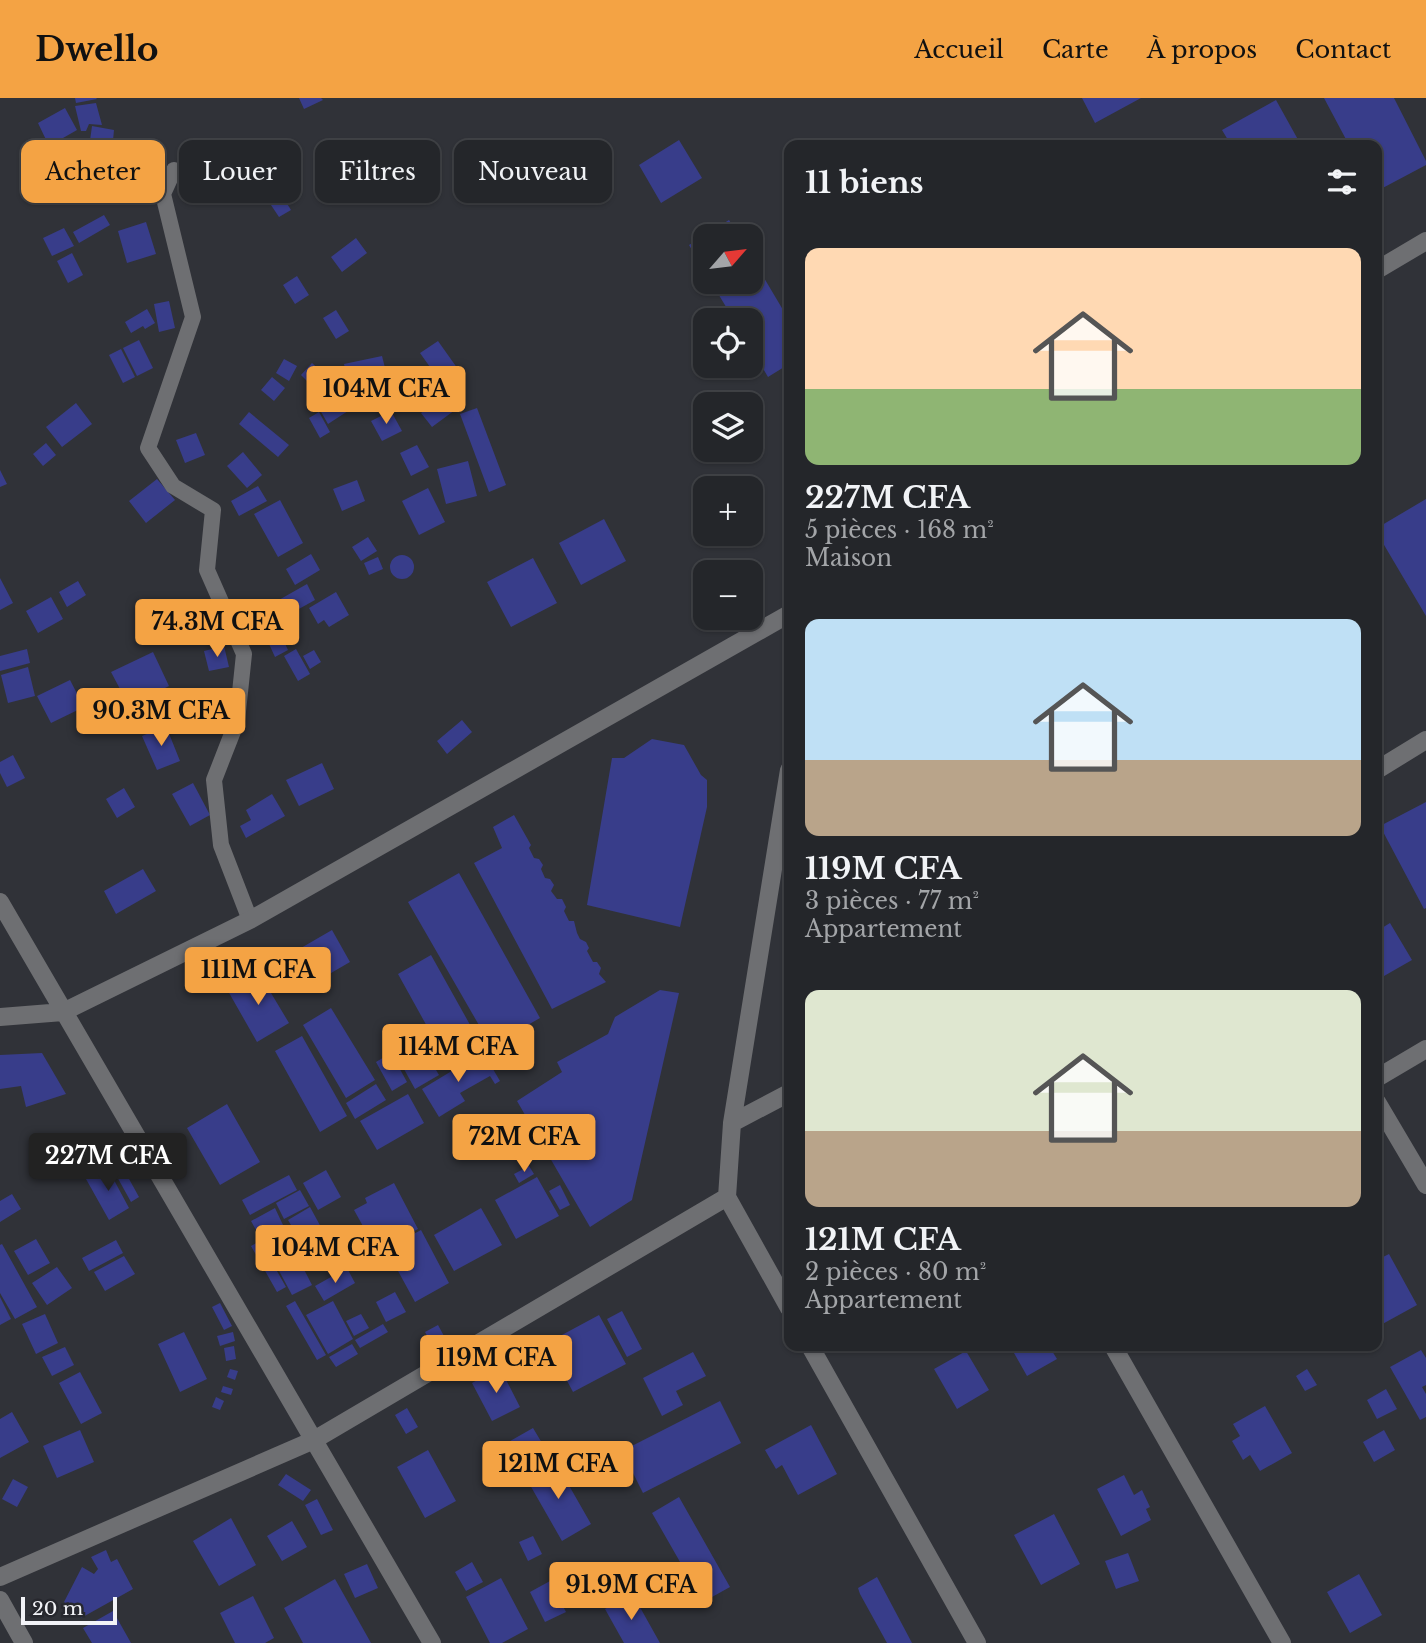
<!DOCTYPE html>
<html lang="fr">
<head>
<meta charset="utf-8">
<style>
  :root { --surface:#24262a; --page:#303236; --text:#f1f3f6; --muted:#a3a5a8; --line:#414347; --accent:#f4a344 }
  body { margin:0; font-family:"Libre Baskerville",serif; background:var(--page); color:var(--text); height:100vh; display:flex; flex-direction:column; font-size:26px; white-space:nowrap }
  * { box-sizing:border-box; margin:0 }
  p { font-size:23px; color:var(--muted) }
  .icon { flex:none; width:38px; height:38px; fill:none; stroke:currentColor; stroke-width:2; stroke-linecap:round; stroke-linejoin:round }
  .map { position:relative; flex:1; overflow:hidden }
  .side { position:absolute; left:784px; top:42px; width:598px; height:1211px; display:flex; flex-direction:column; background:var(--surface); border-radius:14px; box-shadow:0 2px 5px #0004,0 0 0 2px var(--line) }
  .side>* { flex:none }
  .top-card { position:absolute; left:21px; top:42px; width:658px; height:63px; display:flex; gap:14px }
  .needle { width:46px; rotate:62deg }
  .tools { position:absolute; left:693px; top:126px; display:grid; gap:14px }
  .tools a { display:grid; place-items:center; width:70px; height:70px; border-radius:14px; background:var(--surface); box-shadow:0 2px 5px #0004,0 0 0 2px var(--line); font-size:35px }
  .scale { position:absolute; left:21px; bottom:18px; width:96px; box-sizing:border-box; padding-left:7px; border:4px solid #f2f3f7; border-top:0; font-size:19px; line-height:24px; white-space:nowrap; color:#f2f3f7; -webkit-text-stroke:5px #27282e; paint-order:stroke }
  .price { position:absolute; translate:-50% -60px; padding:0 16px; border-radius:7px; background:var(--accent); color:#111; font-size:23px; line-height:46px; filter:drop-shadow(0 2px 4px #0008) }
  .price::after { content:''; position:absolute; left:50%; top:42px; width:21px; height:16px; margin-left:-10px; background:inherit; clip-path:polygon(0 0,100% 0,50% 100%) }
  .price.on { background:#222; color:#fff }
  ul { padding:0; list-style:none }
  li { display:grid; align-content:center; gap:14px; height:371px; padding:0 21px }
  li span { display:grid; place-items:center; height:217px; border-radius:14px; color:#555 }
  li>.icon { margin-inline-start:auto }
  span .icon { width:126px; height:126px; fill:#fffc; stroke-width:1 }
  li b { font-size:30px }
  h2 { display:flex; justify-content:space-between; align-items:center; height:84px; padding:0 21px; font-size:30px }
  .tag { padding:0 24px; border-radius:14px; background:var(--surface); box-shadow:0 2px 5px #0004,0 0 0 2px var(--line); font-size:24px; line-height:63px }
  .tag.on { background:var(--accent); color:#111 }
  header { display:flex; align-items:center; gap:42px; box-sizing:border-box; height:98px; padding:0 35px; background:var(--accent); color:#111 }
  header strong { font-size:33px }
  nav { display:flex; gap:38px; margin-inline-start:auto; font-size:24px }
  .map>svg:first-child { display:block }
</style>
</head>
<body>
<header>
<strong>Dwello</strong>
<nav><a>Accueil</a><a>Carte</a><a>À propos</a><a>Contact</a></nav>
</header>
<div class="map">
<svg width="1426" height="1545" viewBox="0 0 1426 1545">
  <rect width="100%" height="100%" fill="#303238"/>
  <!-- building -->
  <path fill="#383d8a" d="M75 0H96L97 1 76 5Z
    M299 0H321L323 2 304 11Z
    M1082 0H1141L1095 25Z
    M1324 0H1394L1426 63V67L1377 93V47H1349Z
    M1276 2 1301 47H1231L1222 32Z
    M96 5 102 27 89 26 86 33H81L75 8Z
    M65 10 77 32 49 48 38 25Z
    M92 28 114 32 112 53 89 50Z
    M282 40 290 58 267 69 259 52Z
    M679 42 702 80 661 105 639 67Z
    M408 44 414 55 391 67 385 56Z
    M361 69 375 85 359 98 346 83Z
    M281 96 291 112 279 119 269 104Z
    M104 117 110 127 79 145 73 134Z
    M729 122 739 138H705V174L689 147Z
    M146 124 156 156 127 165 118 133Z
    M64 130 74 148 52 158 43 140Z
    M356 140 367 155 342 174 331 159Z
    M72 155 83 177 68 185 57 163Z
    M751 158 789 222V266L768 279 751 250V222H734L711 184H751Z
    M297 178 309 197 295 206 283 187Z
    M169 203 175 230 159 234 154 206Z
    M147 211 155 225 145 231 143 228 131 235 125 224Z
    M336 212 349 233 336 241 323 220Z
    M139 242 153 270 137 278 123 250Z
    M438 243 465 281 447 293 420 255Z
    M121 251 135 279 123 285 109 257Z
    M382 258 387 278 349 287 344 266Z
    M284 261 297 268 289 283 276 275Z
    M312 265 325 277 313 289 301 277Z
    M272 279 285 290 274 303 261 292Z
    M444 298 455 312 432 329 421 315Z
    M339 300 348 313 328 326 320 312Z
    M76 305 92 326 62 349 46 329Z
    M477 310 506 387 489 394 460 316Z
    M391 313 402 333 382 343 371 323Z
    M249 314 289 347 278 359 239 326Z
    M319 314 330 334 320 340 309 320Z
    M196 335 205 357 185 365 176 342Z
    M46 345 56 357 43 368 33 356Z
    M417 347 429 369 411 378 400 355Z
    M243 354 262 377 247 390 227 368Z
    M468 363 477 398 446 406 437 371Z
    M0 372 7 386 0 389Z
    M157 381 175 402 146 425 129 403Z
    M357 382 365 403 342 413 333 391Z
    M258 388 267 403 239 418 231 403Z
    M428 390 445 424 419 437 402 403Z
    M1426 401V518L1377 435V430Z
    M280 402 303 445 278 459 254 416Z
    M604 421 626 463 581 487 559 445Z
    M368 439 377 453 361 463 352 449Z
    M311 456 320 472 295 487 286 471Z
    M390 469a12 12 0 1 1 24 0a12 12 0 1 1-24 0Z
    M378 459 383 471 369 477 364 465Z
    M533 460 557 505 511 529 487 484Z
    M0 480 13 505 0 512Z
    M78 483 86 497 67 509 59 494Z
    M307 486 315 502 279 522 270 507Z
    M336 494 349 517 329 529 324 522 318 526 309 510Z
    M51 499 63 521 38 535 26 513Z
    M270 514 288 552 275 559 257 520Z
    M224 548 229 569 209 573 204 553Z
    M27 551 30 565 0 573V558Z
    M296 551 310 576 298 583 284 558Z
    M314 552 321 564 310 571 303 558Z
    M153 554 169 588 129 608 111 574Z
    M28 569 35 598 8 605 1 577Z
    M70 582 84 609 51 625 37 598Z
    M462 622 472 634 447 656 437 643Z
    M166 628 180 663 157 672 142 638Z
    M652 641 684 647 701 677 707 682V709L680 829 587 807 612 660H624Z
    M13 657 25 680 7 689 0 675V664Z
    M322 665 334 691 299 708 286 682Z
    M193 685 210 717 190 728 172 696Z
    M124 690 135 709 117 720 106 701Z
    M272 696 285 718 246 740 240 728 251 722 246 712Z
    M1426 704V810L1424 811 1380 728Z
    M514 717 531 747 529 750 534 760 539 761 543 767 541 771 545 780 550 781 554 787 551 793 557 801H562L566 809 564 813 569 823H574L577 835 580 841 586 844 589 850 587 853 593 864H597L601 870 599 876 606 884 552 911 474 765 502 750 493 729Z
    M143 771 156 793 116 816 104 793Z
    M459 775 540 920 491 948 408 804Z
    M1390 825 1412 862 1384 878 1377 866V833Z
    M332 832 350 864 300 893 282 861Z
    M431 857 483 950 449 968 398 876Z
    M259 875 289 925 257 944 228 893Z
    M660 892 679 895 632 1102 590 1129 517 1003 562 974 557 964 608 936 615 919Z
    M331 910 375 982 346 1000 303 927Z
    M302 938 347 1018 320 1034 275 953Z
    M417 940 439 977 415 991 394 953Z
    M483 954 500 983 495 986 490 978 460 995 465 1003 439 1019 422 991Z
    M42 955 66 996 26 1009 21 988 0 991V957Z
    M391 955 407 984 392 993 376 964Z
    M376 986 386 1002 355 1021 346 1005Z
    M408 996 424 1025 377 1052 360 1023Z
    M227 1006 260 1064 220 1087 187 1030Z
    M118 1061 139 1099 131 1104 110 1066Z
    M529 1068 534 1076 519 1085 514 1076Z
    M107 1069 129 1110 109 1122 86 1081Z
    M326 1072 341 1099 318 1112 303 1085Z
    M289 1077 297 1092 250 1117 242 1102Z
    M537 1079 559 1118 516 1141 495 1102Z
    M394 1085 418 1131 401 1140 399 1135 374 1148 354 1112 367 1105 365 1100Z
    M560 1087 570 1107 560 1112 549 1093Z
    M300 1092 309 1108 284 1121 276 1105Z
    M12 1096 21 1111 0 1124V1103Z
    M310 1109 322 1131 301 1144 288 1122Z
    M275 1110 283 1127 260 1139 251 1123Z
    M481 1110 502 1147 454 1173 434 1137Z
    M421 1132 449 1185 415 1204 386 1151Z
    M36 1141 50 1165 28 1177 14 1153Z
    M116 1142 123 1155 89 1173 82 1160Z
    M260 1143 286 1189 277 1194 251 1148Z
    M2 1146 37 1209 15 1221 0 1195V1147Z
    M291 1146 312 1187 292 1197 270 1156Z
    M1389 1156 1417 1207 1377 1229V1162Z
    M124 1158 135 1176 105 1193 94 1174Z
    M57 1169 72 1190 47 1207 32 1185Z
    M347 1170 355 1185 324 1203 315 1188Z
    M395 1194 406 1214 386 1224 376 1204Z
    M0 1199 11 1221 0 1227Z
    M295 1203 326 1257 317 1262 286 1208Z
    M333 1203 353 1241 328 1256 306 1217Z
    M220 1205 232 1228 224 1232 212 1209Z
    M622 1213 642 1251 627 1259 607 1221Z
    M45 1216 58 1245 36 1256 22 1226Z
    M361 1216 369 1230 354 1238 346 1223Z
    M599 1217 626 1266 573 1294 547 1245Z
    M383 1226 388 1234 360 1250 355 1242Z
    M438 1227 444 1238 431 1245 425 1234Z
    M184 1234 207 1281 180 1294 158 1246Z
    M233 1234 235 1243 220 1248 217 1238Z
    M352 1246 358 1256 336 1269 329 1259Z
    M234 1248 236 1261 226 1263 224 1250Z
    M1010 1248H1049L1057 1261 1027 1278Z
    M65 1249 74 1267 52 1278 42 1259Z
    M1421 1252 1426 1260V1287L1422 1289 1426 1296V1319L1420 1322 1390 1269Z
    M966 1253 989 1292 957 1311 934 1271Z
    M693 1254 706 1278 676 1293 683 1307 662 1318 643 1280Z
    M500 1270 520 1309 492 1323 472 1285Z
    M230 1271 238 1273 235 1282 227 1279Z
    M1307 1271 1317 1287 1305 1293 1296 1278Z
    M80 1274 102 1315 81 1326 59 1285Z
    M223 1288 233 1291 231 1297 221 1294Z
    M1386 1291 1397 1311 1377 1321 1367 1302Z
    M216 1299 224 1303 220 1312 212 1309Z
    M720 1303 741 1345 643 1395 622 1353Z
    M1265 1308 1292 1355 1260 1373 1250 1357 1243 1362 1232 1343 1240 1338 1233 1326Z
    M407 1310 418 1329 406 1336 395 1317Z
    M12 1314 29 1344 0 1360V1321Z
    M811 1327 837 1376 798 1397 782 1367 776 1371 765 1352Z
    M533 1330 545 1350 497 1376 486 1357Z
    M80 1332 94 1364 57 1380 43 1348Z
    M1384 1332 1395 1352 1374 1364 1363 1344Z
    M428 1352 456 1403 425 1420 397 1369Z
    M555 1363 591 1426 562 1443 526 1380Z
    M286 1376 311 1392 303 1403 278 1387Z
    M1124 1377 1134 1397 1142 1392 1150 1409 1146 1411 1151 1422 1121 1438 1097 1391Z
    M13 1381 28 1389 17 1409 2 1401Z
    M679 1399 730 1489 703 1504 652 1415Z
    M317 1401 333 1432 321 1437 305 1407Z
    M1054 1416 1080 1466 1041 1487 1014 1437Z
    M231 1420 256 1467 219 1488 193 1443Z
    M292 1423 307 1449 282 1463 267 1438Z
    M533 1438 542 1456 528 1463 519 1444Z
    M106 1452 111 1464 117 1461 133 1491 81 1520 78 1514 64 1504 82 1469 94 1476 98 1471 91 1459Z
    M1128 1455 1139 1483 1116 1491 1105 1463Z
    M472 1464 483 1484 466 1493 455 1474Z
    M367 1466 378 1490 355 1500 344 1476Z
    M1359 1476 1382 1517 1350 1535 1327 1494Z
    M877 1479 912 1545H887L860 1496 858 1490Z
    M501 1480 528 1531 502 1545H490L466 1499Z
    M335 1481 371 1545H303L284 1510Z
    M550 1483 566 1514 545 1524 530 1494Z
    M632 1495 660 1545H624L605 1511Z
    M253 1498 274 1540 265 1545H235L220 1515Z
    M113 1513 131 1545H92L83 1530Z"/>
  <g fill="none" stroke-linecap="round" stroke-linejoin="round">
    <!-- lane -->
    <path stroke="#6e6f72" stroke-width="16" d="M174 72 163 96 193 219 148 350 173 388 213 412 207 472 244 556 237 623 214 682 221 747 250 822"/>
    <!-- street -->
    <path stroke="#6e6f72" stroke-width="18" d="M1377 172 1426 143
      M789 672 732 1025 727 1099 789 1210
      M1377 672 1426 642
      M0 804 432 1545
      M0 919 63 914 250 822 789 516
      M1377 980 1426 951
      M1377 1004 1426 1087
      M732 1025 789 995
      M810 1248 977 1545
      M1113 1248 1282 1545
      M0 1479 314 1342 727 1099
      M0 1502 24 1545"/>
  </g>
</svg>
<div class="tools">
<a><svg class="needle" viewBox="-14 -14 28 28"><path d="M0-13l5 13h-10z" fill="#e53935"/><path d="M0 13l5-13h-10z" fill="#a3a5a8"/></svg></a>
<a><svg class="icon" aria-label="locate" viewBox="0 0 24 24"><circle cx="12" cy="12" r="6"/><path d="M12 2v4M12 18v4M2 12h4M18 12h4"/></svg></a>
<a><svg class="icon" aria-label="layers" viewBox="0 0 24 24"><path d="M12 4l9 5-9 5-9-5zM3 14l9 5 9-5"/></svg></a>
<a>+</a>
<a>−</a>
</div>
<div class="scale">20 m</div>
<b class="price" style="left:386px;top:328px">104M CFA</b>
<b class="price" style="left:217px;top:561px">74.3M CFA</b>
<b class="price" style="left:161px;top:650px">90.3M CFA</b>
<b class="price" style="left:258px;top:909px">111M CFA</b>
<b class="price" style="left:458px;top:986px">114M CFA</b>
<b class="price" style="left:524px;top:1076px">72M CFA</b>
<b class="price on" style="left:108px;top:1095px">227M CFA</b>
<b class="price" style="left:335px;top:1187px">104M CFA</b>
<b class="price" style="left:496px;top:1297px">119M CFA</b>
<b class="price" style="left:558px;top:1403px">121M CFA</b>
<b class="price" style="left:631px;top:1524px">91.9M CFA</b>
<div class="top-card">
<a class="tag on">Acheter</a>
<a class="tag">Louer</a>
<a class="tag">Filtres</a>
<a class="tag">Nouveau</a>
</div>
<section class="side">
<h2>11 biens<svg class="icon" aria-label="filters" viewBox="0 0 24 24"><path d="M4 7h16M4 17h16"/><circle cx="9" cy="7" r="2"/><circle cx="15" cy="17" r="2"/></svg></h2>
<ul>
<li><span style="background:linear-gradient(#ffd9b3 65%,#8fb573 0)"><svg class="icon" aria-label="home" viewBox="0 0 24 24"><path d="M3 11l9-7 9 7M6 9v11h12V9"/></svg></span><div><b>227M CFA</b><p>5 pièces · 168 m²</p><p>Maison</p></div></li>
<li><span style="background:linear-gradient(#bfe0f5 65%,#b9a48a 0)"><svg class="icon" aria-label="home" viewBox="0 0 24 24"><path d="M3 11l9-7 9 7M6 9v11h12V9"/></svg></span><div><b>119M CFA</b><p>3 pièces · 77 m²</p><p>Appartement</p></div></li>
<li><span style="background:linear-gradient(#dfe7d0 65%,#b9a48a 0)"><svg class="icon" aria-label="home" viewBox="0 0 24 24"><path d="M3 11l9-7 9 7M6 9v11h12V9"/></svg></span><div><b>121M CFA</b><p>2 pièces · 80 m²</p><p>Appartement</p></div></li>
</ul>
</section>
</div>
</body>
</html>
